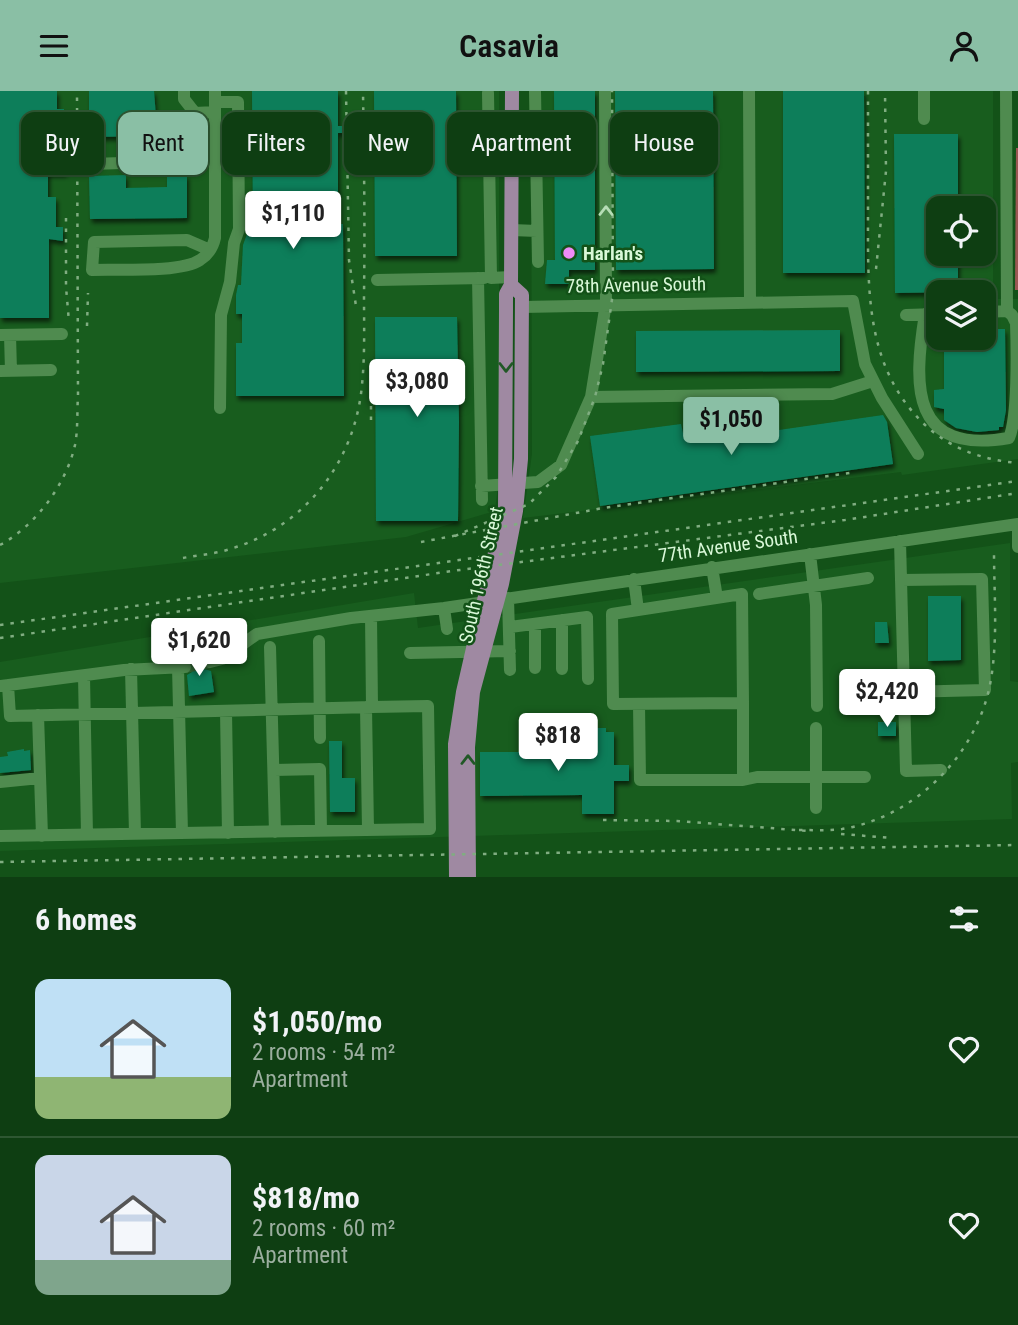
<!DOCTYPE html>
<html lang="en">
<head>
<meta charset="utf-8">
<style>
  :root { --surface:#0e3e12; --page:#1c4920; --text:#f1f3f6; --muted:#9bae9f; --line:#2e5732; --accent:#8abfa5 }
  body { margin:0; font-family:"Roboto Condensed",sans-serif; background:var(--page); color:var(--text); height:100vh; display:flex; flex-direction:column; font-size:26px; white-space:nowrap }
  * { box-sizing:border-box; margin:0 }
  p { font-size:23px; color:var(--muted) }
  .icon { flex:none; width:38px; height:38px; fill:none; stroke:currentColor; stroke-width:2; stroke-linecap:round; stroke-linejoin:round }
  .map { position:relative; height:786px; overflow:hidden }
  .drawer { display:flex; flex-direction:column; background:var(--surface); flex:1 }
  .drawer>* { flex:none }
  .banner { position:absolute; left:21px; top:21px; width:976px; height:63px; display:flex; gap:14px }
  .tools { position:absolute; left:926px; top:105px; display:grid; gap:14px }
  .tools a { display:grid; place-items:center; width:70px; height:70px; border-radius:14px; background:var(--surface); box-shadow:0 2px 5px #0004,0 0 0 2px var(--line); font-size:35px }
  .price { position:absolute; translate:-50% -60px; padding:0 16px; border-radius:7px; background:#fff; color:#222; font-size:23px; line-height:46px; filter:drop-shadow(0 2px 4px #0008) }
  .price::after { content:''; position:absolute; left:50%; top:42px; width:21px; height:16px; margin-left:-10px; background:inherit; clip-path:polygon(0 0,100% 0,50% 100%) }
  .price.current { background:var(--accent); color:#111 }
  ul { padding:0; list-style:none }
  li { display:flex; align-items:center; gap:21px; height:175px; padding:0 35px }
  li+li { border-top:2px solid var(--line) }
  li span { display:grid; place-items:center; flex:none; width:196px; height:140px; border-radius:14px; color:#555 }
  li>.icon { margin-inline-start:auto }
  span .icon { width:84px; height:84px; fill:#fffc; stroke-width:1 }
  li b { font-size:30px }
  h2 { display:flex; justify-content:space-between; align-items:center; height:84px; padding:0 35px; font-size:30px }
  .pill { padding:0 24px; border-radius:14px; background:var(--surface); box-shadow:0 2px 5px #0004,0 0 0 2px var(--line); font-size:24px; line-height:63px }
  .pill.current { background:var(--accent); color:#111 }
  header { display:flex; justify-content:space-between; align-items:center; height:91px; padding:0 35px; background:var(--accent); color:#111; font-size:32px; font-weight:600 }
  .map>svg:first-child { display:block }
</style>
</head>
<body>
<header><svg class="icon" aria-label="menu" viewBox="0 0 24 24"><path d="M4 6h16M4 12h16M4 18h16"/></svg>Casavia<svg class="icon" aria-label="person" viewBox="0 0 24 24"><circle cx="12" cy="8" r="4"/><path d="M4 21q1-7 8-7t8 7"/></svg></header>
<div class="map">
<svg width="1018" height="786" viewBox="0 0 1018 786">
  <defs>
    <filter id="shadow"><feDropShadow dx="2" dy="4" stdDeviation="2" flood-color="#0009"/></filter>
  </defs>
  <rect width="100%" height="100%" fill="#135218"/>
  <!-- built -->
  <path fill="#185d1e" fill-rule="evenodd" d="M0 0H499V386L495 420 406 446 0 492Z
    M531 0H993V208H1018V368L902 384 901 381 523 427 532 363ZM938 117H984V163H938ZM938 201H984V247H938Z
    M1010 452V590L1018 591V671L1011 672 1012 728 0 760V571L414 502 418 537Z"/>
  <!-- green -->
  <path fill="#9b5753" d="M1016 57H1018V199H1015Z"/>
  <!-- building -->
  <path fill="#0d7e5a" filter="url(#shadow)" d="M0 0H57V18H64L65 82H48V106H56V136H63V150L49 148V227H0Z
    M89 0H154L157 39H155V45L89 46Z
    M252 0H338V35H343L344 42H338V133H343L344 305H236V252H242V223H236V204L238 194H241L243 154 247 143H253Z
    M374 0H456L457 165H375Z
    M554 0H595V179H569V193H545L547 169H555Z
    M615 0H713L714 178 616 179Z
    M783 0H864L865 182H783Z
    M184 42H206V49H184Z
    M894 43H958V117H938V163H958V201L895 202Z
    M126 84V97L167 96V84H187V127L90 128 89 85Z
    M375 226H457L459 331 458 430H376Z
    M984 238H1005L1006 319 1003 336H999V339L977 341 956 337 944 329V318L934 316V299L944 298V247H984Z
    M840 239V280L636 281V240Z
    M883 324 887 331 893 373 600 415 590 345 681 333 683 342 764 331 765 341Z
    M928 505H961V569L928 570Z
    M875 531H887L889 552H875Z
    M204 565 202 574 204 578 211 580 214 601 189 605 187 584 192 581 194 575 190 569 184 567Z
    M878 631H896V645H878Z
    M592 637H606V641H614V674H629V690H614V723H582V704L480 705V661H581V641H592Z
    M329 650H342V687H355V721H330Z
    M24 658V660L30 659 31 679 0 682V666L8 665 7 661Z"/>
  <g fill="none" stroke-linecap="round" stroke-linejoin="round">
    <!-- minor-tunnel -->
    <path stroke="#316b35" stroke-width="12" stroke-dasharray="12 6" stroke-linecap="butt" d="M185 576 210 571"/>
    <!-- minor -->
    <path stroke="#4f8b4f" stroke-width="12" d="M184 0V8L195 22 215 21
      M535 0 538 171
      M605 0 606 212 591 306 832 303 873 290
      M749 0 750 211
      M1006 0 1007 220
      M488 2 491 187 511 186
      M215 11H238L239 138 234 152 230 191 221 224 220 317
      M924 28V0
      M512 66H536
      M91 73 215 69
      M512 139 537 140
      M210 159 187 149 94 151 92 179C117 178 181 182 200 169 208 164 213 156 215 147V0
      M478 187 482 409
      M377 189 484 187
      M522 216 853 210 865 273 882 307 918 363
      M984 221 1007 220
      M925 223C913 296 911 364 1009 347 1018 326 1017 260 1016 232L1012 224 1007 220
      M906 224 938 223
      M0 244 62 243
      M10 244 11 280
      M0 280 51 279
      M481 395 538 391 561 374 591 306
      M1018 433V456
      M900 450 906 680 941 679
      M810 463 816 514 817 615
      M712 476 717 507
      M634 488 638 519
      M901 489 982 488 985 599 904 601
      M759 503 868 487
      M508 507 510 579
      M444 517 447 538
      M562 529V578
      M535 533V577
      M510 536 587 526 588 588
      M319 550 320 647
      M270 556 275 741
      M410 562 510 560
      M210 571 222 568 257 543 351 527 444 517 1018 433
      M178 576 182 742
      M131 578 135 743
      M84 585 87 744
      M8 594 10 625 372 616
      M1 595 124 579 185 576
      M639 613 640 689H743V612L613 613 612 523 742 503 743 612
      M366 616 368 739
      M226 620 228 742
      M38 624 42 745
      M816 637V717
      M274 679 320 678 321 740
      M743 689 757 686H865
      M0 691 40 687
      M0 745 430 738 428 615 372 616 371 525"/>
    <!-- major -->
    <path stroke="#9f89a2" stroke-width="14" d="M456 786 455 653 463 601 505 418 506 218V203L511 194 512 0
      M469 786 468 656 473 601 502 493 516 420 521 368 522 204 511 194"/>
    <!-- rail -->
    <path stroke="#80ad81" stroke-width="2.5" stroke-dasharray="3.5 7" stroke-linecap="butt" d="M346 0 349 169 356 215
      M868 0C868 41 868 82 868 122 868 198 865 274 922 331 948 357 982 369 1018 372
      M66 127V196L69 231
      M876 178 886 80 885 0
      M87 235 88 202
      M371 329V284
      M455 445 529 413 556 386 578 350 595 306 603 273 613 201 612 0
      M421 451 603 417 856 381
      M0 454C35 435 66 394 75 354 78 339 77 320 78 304L77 0
      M183 467C198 464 215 463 230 458 305 436 355 371 362 294 365 264 364 233 364 203 365 135 364 68 363 0
      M0 534 1018 390
      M0 547 452 480 845 429 1018 402
      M603 729 677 730 809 740
      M799 739C813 739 828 740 842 738 916 726 979 662 991 588 998 546 994 503 994 460
      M841 743 893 747
      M0 771 1018 754"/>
  </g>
  <!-- one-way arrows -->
  <defs><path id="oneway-chevron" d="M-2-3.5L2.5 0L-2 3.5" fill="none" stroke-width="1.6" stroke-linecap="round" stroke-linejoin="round" transform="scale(1.75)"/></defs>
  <use stroke="#b6ddb6" href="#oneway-chevron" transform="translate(606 120) rotate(-90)"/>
  <g stroke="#215826">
    <use href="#oneway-chevron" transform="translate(506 276) rotate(90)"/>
    <use href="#oneway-chevron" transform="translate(468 669) rotate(-90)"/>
  </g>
  <!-- markers -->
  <circle fill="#ef8bf7" stroke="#135218" stroke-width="2.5" cx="569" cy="162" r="7"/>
  <g text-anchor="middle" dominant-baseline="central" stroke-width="5" stroke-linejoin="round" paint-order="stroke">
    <!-- poi labels -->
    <g font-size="19" font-weight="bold" fill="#d9f8d8" stroke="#135218" text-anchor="start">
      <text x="583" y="162">Harlan's</text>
    </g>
    <!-- street labels -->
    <g font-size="19" fill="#d9f8d8" stroke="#135218">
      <text transform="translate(636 194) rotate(-1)">78th Avenue South</text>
      <text transform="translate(728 455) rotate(-8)">77th Avenue South</text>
      <text transform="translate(481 484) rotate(-77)">South 196th Street</text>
    </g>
  </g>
</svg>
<div class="tools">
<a><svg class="icon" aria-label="locate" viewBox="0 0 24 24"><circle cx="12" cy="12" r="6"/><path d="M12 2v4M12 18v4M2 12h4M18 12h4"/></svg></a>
<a><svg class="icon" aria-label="layers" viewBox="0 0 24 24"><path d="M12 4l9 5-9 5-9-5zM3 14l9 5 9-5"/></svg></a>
</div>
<b class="price" style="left:293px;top:160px">$1,110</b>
<b class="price" style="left:417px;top:328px">$3,080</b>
<b class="price current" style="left:731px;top:366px">$1,050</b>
<b class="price" style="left:199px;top:587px">$1,620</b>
<b class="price" style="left:887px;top:638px">$2,420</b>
<b class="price" style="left:558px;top:682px">$818</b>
<div class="banner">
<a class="pill">Buy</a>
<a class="pill current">Rent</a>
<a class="pill">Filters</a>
<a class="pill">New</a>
<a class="pill">Apartment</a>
<a class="pill">House</a>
</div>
</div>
<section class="drawer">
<h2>6 homes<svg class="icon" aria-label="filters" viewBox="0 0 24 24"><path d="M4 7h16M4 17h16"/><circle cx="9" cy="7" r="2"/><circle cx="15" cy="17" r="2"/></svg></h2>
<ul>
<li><span style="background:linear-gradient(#bfe0f5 70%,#8fb573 0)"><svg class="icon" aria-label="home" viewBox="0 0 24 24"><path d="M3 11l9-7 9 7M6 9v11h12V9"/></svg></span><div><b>$1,050/mo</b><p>2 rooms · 54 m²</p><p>Apartment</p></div><svg class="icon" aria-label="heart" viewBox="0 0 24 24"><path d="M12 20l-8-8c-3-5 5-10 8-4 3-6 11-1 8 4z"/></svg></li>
<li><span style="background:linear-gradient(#c9d6e8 75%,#7fa58c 0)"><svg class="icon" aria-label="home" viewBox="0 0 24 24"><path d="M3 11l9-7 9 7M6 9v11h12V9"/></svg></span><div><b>$818/mo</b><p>2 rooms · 60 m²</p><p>Apartment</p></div><svg class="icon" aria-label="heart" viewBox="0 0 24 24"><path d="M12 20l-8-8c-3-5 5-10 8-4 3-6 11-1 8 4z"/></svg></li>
</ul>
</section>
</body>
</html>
